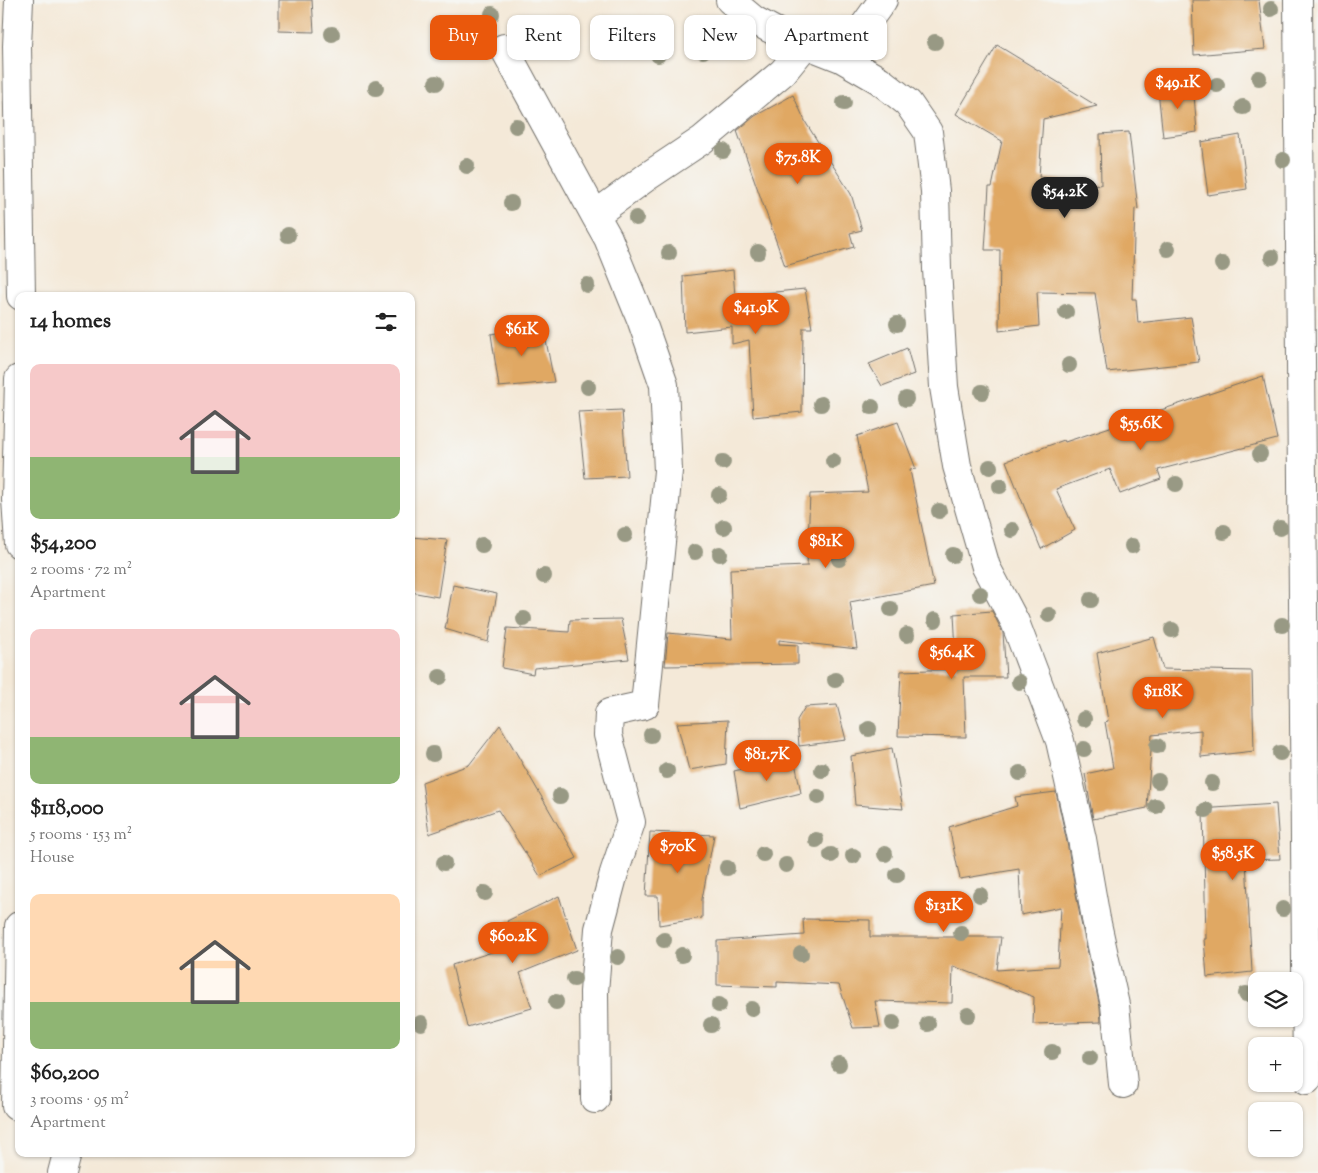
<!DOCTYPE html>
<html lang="en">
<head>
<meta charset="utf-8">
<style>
  :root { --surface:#fff; --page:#f6f6f6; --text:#222; --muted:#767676; --accent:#ea580c }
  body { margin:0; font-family:"Sorts Mill Goudy",serif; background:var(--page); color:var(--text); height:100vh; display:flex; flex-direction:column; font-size:19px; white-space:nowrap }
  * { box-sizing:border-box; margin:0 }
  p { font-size:16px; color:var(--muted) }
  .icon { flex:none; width:28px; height:28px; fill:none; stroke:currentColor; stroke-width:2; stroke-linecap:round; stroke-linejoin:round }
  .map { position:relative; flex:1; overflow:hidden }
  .details { position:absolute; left:15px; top:292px; width:400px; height:865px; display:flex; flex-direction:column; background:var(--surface); border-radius:10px; box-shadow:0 1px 4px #0004 }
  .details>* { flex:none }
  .top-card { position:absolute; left:430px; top:15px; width:475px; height:45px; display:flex; gap:10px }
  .fabs { position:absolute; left:1248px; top:972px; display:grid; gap:10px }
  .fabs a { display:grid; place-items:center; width:55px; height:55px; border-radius:10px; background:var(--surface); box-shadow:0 1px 4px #0004; font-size:25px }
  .price { position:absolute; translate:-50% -42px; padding:0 11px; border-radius:18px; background:var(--accent); color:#fff; font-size:16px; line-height:32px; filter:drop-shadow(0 1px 2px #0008) }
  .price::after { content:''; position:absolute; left:50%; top:30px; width:15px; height:11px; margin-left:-8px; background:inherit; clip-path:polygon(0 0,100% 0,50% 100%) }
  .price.selected { background:#222; color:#fff }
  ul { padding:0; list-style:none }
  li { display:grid; align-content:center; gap:10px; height:265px; padding:0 15px }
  li span { display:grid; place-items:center; height:155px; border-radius:10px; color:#555 }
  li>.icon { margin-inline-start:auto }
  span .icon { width:90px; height:90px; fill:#fffc; stroke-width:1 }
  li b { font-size:21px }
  h2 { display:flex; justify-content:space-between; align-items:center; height:60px; padding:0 15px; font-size:21px }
  .chip { padding:0 18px; border-radius:10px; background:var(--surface); box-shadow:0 1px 4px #0004; font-size:18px; line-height:45px }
  .chip.selected { background:var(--accent); color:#fff }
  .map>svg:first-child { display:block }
</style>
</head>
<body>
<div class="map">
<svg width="1318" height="1173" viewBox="0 0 1318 1173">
  <rect width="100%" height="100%" fill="#f6f6f2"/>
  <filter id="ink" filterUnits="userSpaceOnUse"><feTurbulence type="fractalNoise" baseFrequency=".02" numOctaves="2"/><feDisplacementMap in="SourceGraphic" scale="10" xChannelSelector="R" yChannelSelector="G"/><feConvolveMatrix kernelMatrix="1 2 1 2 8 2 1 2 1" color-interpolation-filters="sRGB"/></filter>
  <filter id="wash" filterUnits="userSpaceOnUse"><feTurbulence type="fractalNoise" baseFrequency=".0096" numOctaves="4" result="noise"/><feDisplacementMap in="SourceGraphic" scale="20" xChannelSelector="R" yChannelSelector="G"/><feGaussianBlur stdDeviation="1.12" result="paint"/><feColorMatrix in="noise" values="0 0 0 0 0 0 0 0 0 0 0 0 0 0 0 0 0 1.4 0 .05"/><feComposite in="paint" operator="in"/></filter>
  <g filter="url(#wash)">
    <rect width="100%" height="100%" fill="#f4e9d8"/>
    <g id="blocks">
      <!-- building -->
      <path fill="#e0a863" d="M279 0H312L314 32 279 31Z
        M1192 0H1259L1265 49 1194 55Z
        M997 45 1097 106 1043 119 1039 177 1101 185 1100 134 1129 132 1138 209 1135 208 1132 299H1136L1138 323 1191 317 1199 362 1107 372 1095 293 1037 292 1039 326 999 331 1000 250H985L989 187H992L1002 141 956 114Z
        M1193 83 1197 132 1163 137 1158 90Z
        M793 95 806 123 851 194 862 230 850 233 854 247 785 266 737 131 755 116Z
        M1240 135 1247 189 1208 195 1201 142Z
        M733 270 735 296 805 289 812 328H803L802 412 753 417 749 340 732 344V327L685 332 683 276Z
        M543 325 554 382 499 387 491 334Z
        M907 348 914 374 882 386 869 364Z
        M1263 376 1277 439 1158 470 1161 479 1120 494 1110 469 1056 489 1075 530 1041 549 1006 461 1064 440 1065 442Z
        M622 410 627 476 585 478 578 412Z
        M898 422 916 469 910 470 934 586 850 602 857 649 779 640V644L798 645V664L665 666 668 633 732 639 730 569 807 566 810 494 868 492 857 436Z
        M411 537 447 540 438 597 411 592Z
        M453 585 497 594 488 642 445 629Z
        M992 611 1003 633 1006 677H964L966 737 898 736 901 671 957 669 954 614Z
        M621 619 629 659 534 668 533 674 502 668 507 628 569 632 570 620Z
        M1154 637 1163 669 1252 671 1254 751 1201 757V730L1152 735 1147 808 1093 819 1085 774 1113 768 1105 722 1108 721 1097 653Z
        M837 705 846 740 799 746 797 720 805 707Z
        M728 720 726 764 689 770 677 723Z
        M500 725 577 858 540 876 498 810 429 834 422 782 469 765Z
        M892 748 903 809 855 805 851 756Z
        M794 757 801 793 740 808 734 771Z
        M1056 792 1067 842 1081 922 1100 1007 1101 1022 1033 1024 1034 997 953 966 952 1003 875 1001 880 1027 853 1028 839 985 777 982V987L717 985V941L804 935 803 919 870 920V937H1001L997 970 1058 966 1061 907 1021 915 1019 869 960 879 949 827 1017 806 1015 797Z
        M1276 804 1280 859 1246 860 1252 972 1207 977 1204 939H1206L1203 811 1215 808Z
        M650 832 714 835 702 899V918L659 925 658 896H646Z
        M559 896 577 950 520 973 532 1008 467 1027 452 965 517 944 507 921Z"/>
    </g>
  </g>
  <g filter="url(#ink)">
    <use href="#blocks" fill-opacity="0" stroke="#716e68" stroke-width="1"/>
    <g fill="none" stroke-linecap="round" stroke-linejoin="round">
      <!-- minor casing -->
      <g stroke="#716e68" stroke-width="30">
        <path id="minor" d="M19 0 17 46 21 296
          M730 0 754 20 780 34 841 58 879 80 908 103 928 132 935 191 937 269 944 387 957 466 986 567 1015 622 1060 741 1082 839 1096 919 1115 1005 1123 1084
          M1298 0 1307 1080
          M504 48 595 215 648 176 702 140 783 72 806 44
          M841 58 883 0
          M595 215 608 238 641 319 664 385 668 471 645 705 609 713 608 735 631 822 614 873 599 929 594 992 595 1099
          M19 379 16 499 19 544
          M16 1106 19 926
          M62 1173 67 1154"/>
      </g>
      <!-- minor -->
      <use href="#minor" stroke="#fff" stroke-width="28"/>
    </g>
    <!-- trees -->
    <g fill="#989984">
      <circle cx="1271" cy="9" r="8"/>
      <circle cx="492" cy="14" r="8"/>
      <circle cx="332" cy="34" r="8"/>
      <circle cx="935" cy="42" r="8"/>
      <circle cx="703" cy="51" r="8"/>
      <circle cx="658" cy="55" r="8"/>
      <circle cx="1259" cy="78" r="8"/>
      <circle cx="436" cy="83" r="8"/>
      <circle cx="1217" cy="85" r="8"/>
      <circle cx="376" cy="88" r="8"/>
      <circle cx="844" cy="103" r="8"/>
      <circle cx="1243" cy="107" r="8"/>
      <circle cx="516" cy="126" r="8"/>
      <circle cx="723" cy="151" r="8"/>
      <circle cx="1283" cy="160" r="8"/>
      <circle cx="467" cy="166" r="8"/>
      <circle cx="511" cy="203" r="8"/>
      <circle cx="636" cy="218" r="8"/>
      <circle cx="288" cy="235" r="8"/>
      <circle cx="1168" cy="249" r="8"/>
      <circle cx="758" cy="252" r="8"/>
      <circle cx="669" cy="253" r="8"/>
      <circle cx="1272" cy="257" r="8"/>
      <circle cx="1222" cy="264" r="8"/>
      <circle cx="587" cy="285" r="8"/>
      <circle cx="1066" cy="312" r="8"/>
      <circle cx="897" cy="324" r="8"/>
      <circle cx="1069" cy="365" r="8"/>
      <circle cx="588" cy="387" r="8"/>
      <circle cx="982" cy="392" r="8"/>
      <circle cx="906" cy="399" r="8"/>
      <circle cx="821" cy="404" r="8"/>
      <circle cx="872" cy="407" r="8"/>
      <circle cx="1260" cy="454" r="8"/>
      <circle cx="833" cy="461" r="8"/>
      <circle cx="723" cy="462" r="8"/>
      <circle cx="990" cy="467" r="8"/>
      <circle cx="1176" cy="484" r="8"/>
      <circle cx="1000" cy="486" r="8"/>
      <circle cx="719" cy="495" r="8"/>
      <circle cx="939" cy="511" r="8"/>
      <circle cx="724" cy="527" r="8"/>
      <circle cx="1280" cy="528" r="8"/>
      <circle cx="1012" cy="530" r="8"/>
      <circle cx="1224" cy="532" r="8"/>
      <circle cx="625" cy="535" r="8"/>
      <circle cx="482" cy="545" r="8"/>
      <circle cx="1132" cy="546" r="8"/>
      <circle cx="812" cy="549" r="8"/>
      <circle cx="695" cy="552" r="8"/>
      <circle cx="720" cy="554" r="8"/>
      <circle cx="953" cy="555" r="8"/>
      <circle cx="839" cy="559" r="8"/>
      <circle cx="544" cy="576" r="8"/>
      <circle cx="980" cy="594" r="8"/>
      <circle cx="1091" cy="600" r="8"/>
      <circle cx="891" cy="609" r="8"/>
      <circle cx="1049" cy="615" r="8"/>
      <circle cx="524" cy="619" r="8"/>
      <circle cx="935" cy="620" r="8"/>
      <circle cx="1282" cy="625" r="8"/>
      <circle cx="1172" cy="630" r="8"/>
      <circle cx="907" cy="635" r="8"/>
      <circle cx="440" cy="677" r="8"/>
      <circle cx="835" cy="680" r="8"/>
      <circle cx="1019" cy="682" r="8"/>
      <circle cx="1084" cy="719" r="8"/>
      <circle cx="869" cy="729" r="8"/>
      <circle cx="651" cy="735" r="8"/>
      <circle cx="1157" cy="746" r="8"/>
      <circle cx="1084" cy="749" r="8"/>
      <circle cx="1280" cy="753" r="8"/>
      <circle cx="433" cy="754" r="8"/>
      <circle cx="822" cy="770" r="8"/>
      <circle cx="667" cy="771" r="8"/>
      <circle cx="1020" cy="773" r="8"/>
      <circle cx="1158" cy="781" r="8"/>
      <circle cx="1212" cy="783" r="8"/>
      <circle cx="560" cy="796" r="8"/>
      <circle cx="818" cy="797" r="8"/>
      <circle cx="1156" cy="806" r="8"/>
      <circle cx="1206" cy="810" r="8"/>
      <circle cx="816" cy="840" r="8"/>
      <circle cx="763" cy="854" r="8"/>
      <circle cx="885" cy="854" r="8"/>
      <circle cx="831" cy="855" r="8"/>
      <circle cx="853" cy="856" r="8"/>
      <circle cx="444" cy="863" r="8"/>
      <circle cx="786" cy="865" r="8"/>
      <circle cx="727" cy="868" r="8"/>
      <circle cx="897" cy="875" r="8"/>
      <circle cx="485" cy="893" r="8"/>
      <circle cx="980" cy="895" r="8"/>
      <circle cx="1283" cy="909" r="8"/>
      <circle cx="961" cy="933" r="8"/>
      <circle cx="664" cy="940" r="8"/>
      <circle cx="801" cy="954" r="8"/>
      <circle cx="682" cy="955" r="8"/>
      <circle cx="618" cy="957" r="8"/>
      <circle cx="574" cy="979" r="8"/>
      <circle cx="1246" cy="994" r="8"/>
      <circle cx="556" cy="1002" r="8"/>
      <circle cx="719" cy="1005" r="8"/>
      <circle cx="752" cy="1009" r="8"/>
      <circle cx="968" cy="1015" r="8"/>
      <circle cx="421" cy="1023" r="8"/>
      <circle cx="893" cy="1023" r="8"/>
      <circle cx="928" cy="1024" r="8"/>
      <circle cx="711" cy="1025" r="8"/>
      <circle cx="1052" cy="1052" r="8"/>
      <circle cx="1090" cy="1058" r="8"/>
      <circle cx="839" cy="1064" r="8"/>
    </g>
  </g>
</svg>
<div class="fabs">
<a><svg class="icon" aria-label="layers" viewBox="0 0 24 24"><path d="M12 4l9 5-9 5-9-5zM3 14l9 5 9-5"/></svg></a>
<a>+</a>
<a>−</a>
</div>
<b class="price" style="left:1178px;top:110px">$49.1K</b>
<b class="price" style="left:798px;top:185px">$75.8K</b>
<b class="price selected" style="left:1065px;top:219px">$54.2K</b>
<b class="price" style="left:756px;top:335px">$41.9K</b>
<b class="price" style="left:522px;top:357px">$61K</b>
<b class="price" style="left:1141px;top:451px">$55.6K</b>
<b class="price" style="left:826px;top:569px">$81K</b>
<b class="price" style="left:952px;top:680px">$56.4K</b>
<b class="price" style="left:1163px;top:719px">$118K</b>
<b class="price" style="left:767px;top:782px">$81.7K</b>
<b class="price" style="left:678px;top:874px">$70K</b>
<b class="price" style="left:1233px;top:881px">$58.5K</b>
<b class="price" style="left:944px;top:933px">$131K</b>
<b class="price" style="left:513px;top:964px">$60.2K</b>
<div class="top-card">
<a class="chip selected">Buy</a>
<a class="chip">Rent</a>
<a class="chip">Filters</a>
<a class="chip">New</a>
<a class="chip">Apartment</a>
</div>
<section class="details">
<h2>14 homes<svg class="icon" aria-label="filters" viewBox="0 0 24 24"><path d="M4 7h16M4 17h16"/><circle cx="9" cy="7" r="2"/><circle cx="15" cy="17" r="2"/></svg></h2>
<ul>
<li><span style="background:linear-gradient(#f6c9c9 60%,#8fb573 0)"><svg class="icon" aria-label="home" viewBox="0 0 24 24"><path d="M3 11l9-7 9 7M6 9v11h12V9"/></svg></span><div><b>$54,200</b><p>2 rooms · 72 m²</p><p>Apartment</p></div></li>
<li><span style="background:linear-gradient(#f6c9c9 70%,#8fb573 0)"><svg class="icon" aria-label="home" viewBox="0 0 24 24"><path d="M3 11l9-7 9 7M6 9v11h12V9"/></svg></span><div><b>$118,000</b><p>5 rooms · 153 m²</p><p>House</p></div></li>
<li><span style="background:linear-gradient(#ffd9b3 70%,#8fb573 0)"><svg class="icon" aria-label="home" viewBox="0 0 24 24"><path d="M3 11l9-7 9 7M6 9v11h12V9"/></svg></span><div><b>$60,200</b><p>3 rooms · 95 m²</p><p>Apartment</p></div></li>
</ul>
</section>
</div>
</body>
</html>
